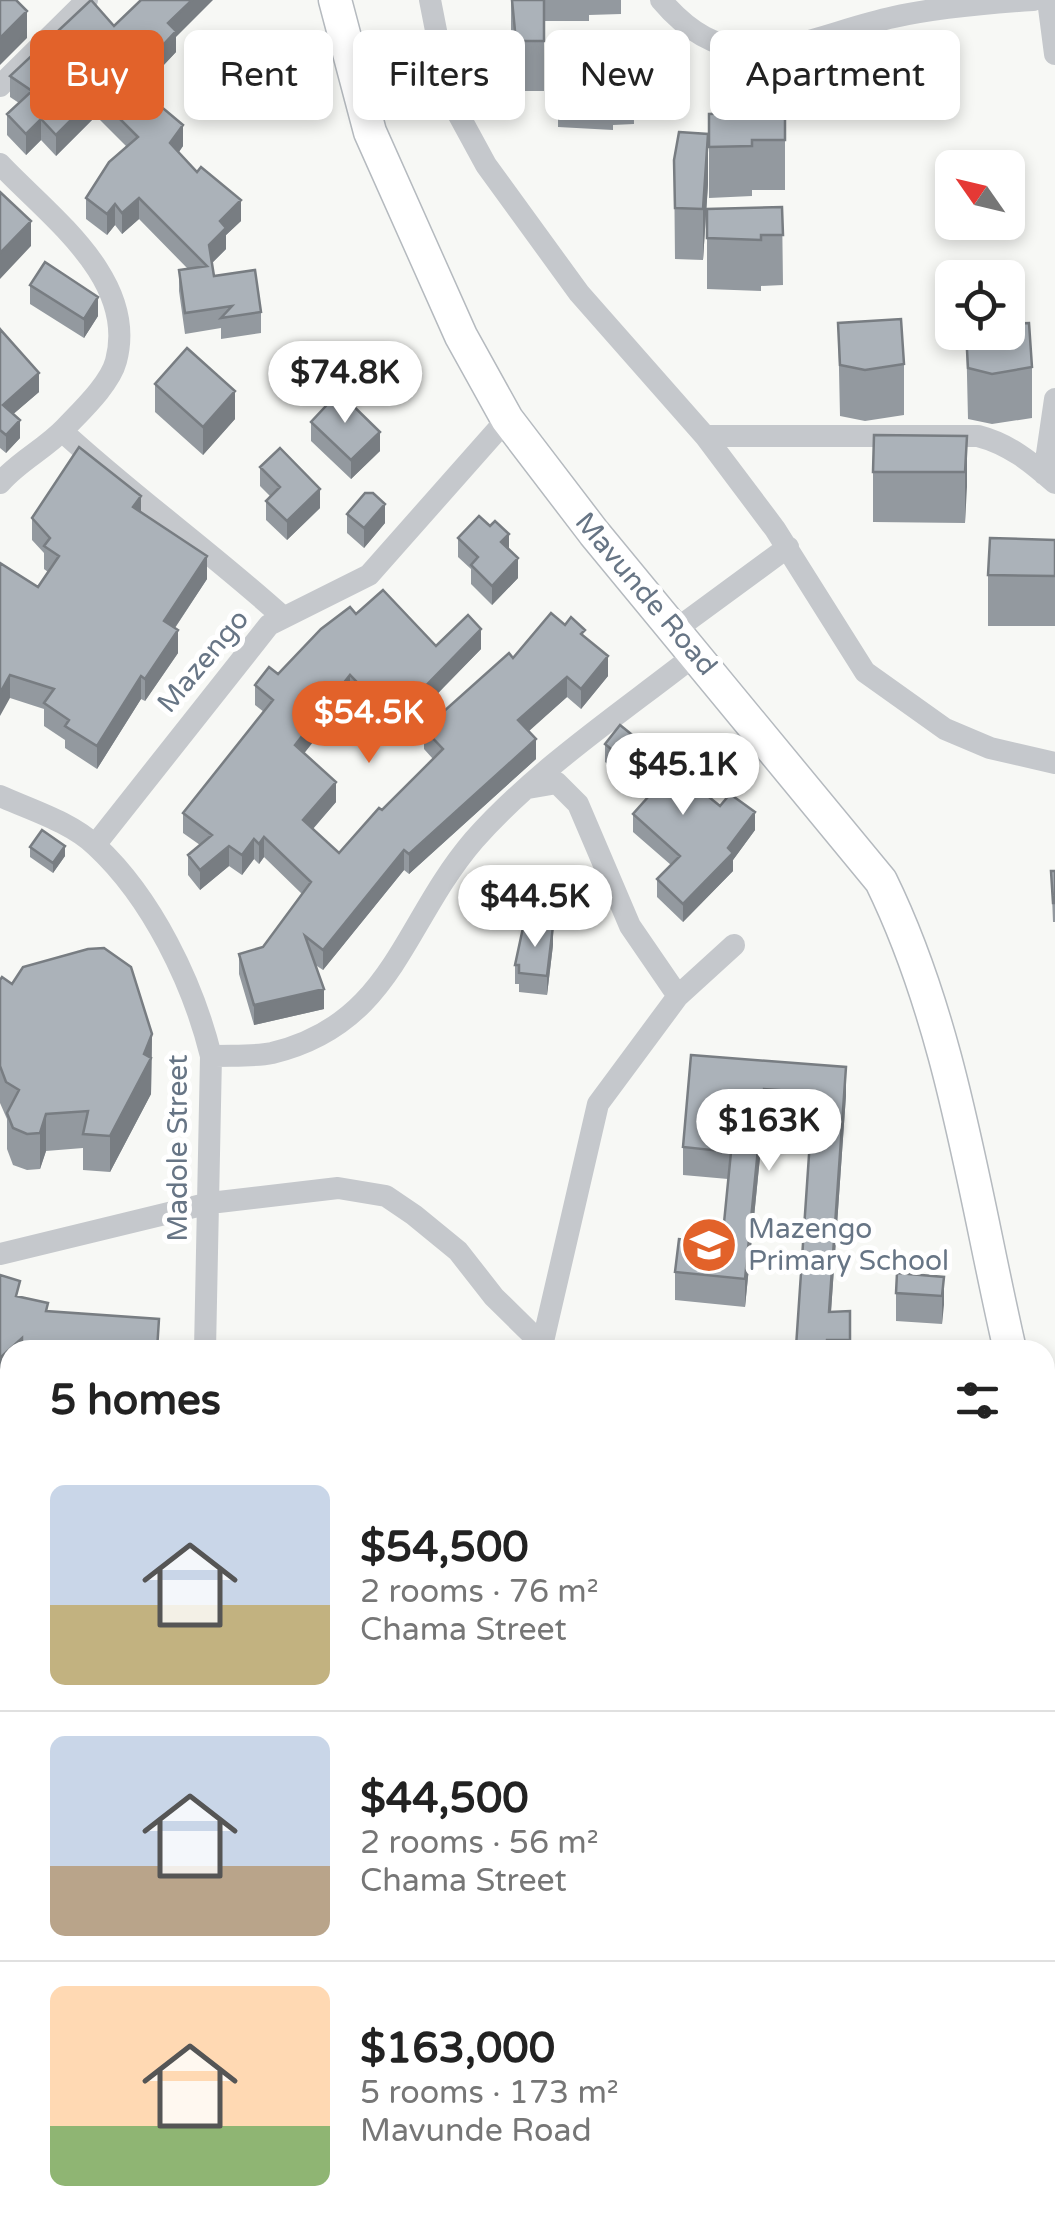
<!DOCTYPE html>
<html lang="en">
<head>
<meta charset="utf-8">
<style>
  :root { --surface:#fff; --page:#f6f6f6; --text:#222; --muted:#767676; --line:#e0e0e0; --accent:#e2622a }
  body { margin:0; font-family:"Varela Round",sans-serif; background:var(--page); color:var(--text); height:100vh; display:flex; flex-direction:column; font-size:38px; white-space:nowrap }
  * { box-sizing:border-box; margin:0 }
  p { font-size:32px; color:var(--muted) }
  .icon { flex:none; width:55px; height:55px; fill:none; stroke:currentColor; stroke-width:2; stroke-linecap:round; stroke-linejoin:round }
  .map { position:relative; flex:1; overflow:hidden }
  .drawer { position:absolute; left:0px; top:1340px; width:1055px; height:892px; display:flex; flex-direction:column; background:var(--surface); border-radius:30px 30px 0 0; box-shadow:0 5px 15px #0003 }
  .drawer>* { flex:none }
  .guide { position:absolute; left:30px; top:30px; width:995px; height:90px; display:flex; gap:20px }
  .needle { width:65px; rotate:304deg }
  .fabs { position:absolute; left:935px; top:150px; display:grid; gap:20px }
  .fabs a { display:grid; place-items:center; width:90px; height:90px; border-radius:15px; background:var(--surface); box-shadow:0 5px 15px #0003; font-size:50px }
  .price { position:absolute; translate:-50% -85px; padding:0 22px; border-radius:35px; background:#fff; color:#222; font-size:32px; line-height:65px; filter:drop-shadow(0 2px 5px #0008) }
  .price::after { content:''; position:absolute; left:50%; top:60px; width:30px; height:22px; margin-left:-15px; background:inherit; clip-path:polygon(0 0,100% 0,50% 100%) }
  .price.current { background:var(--accent); color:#fff }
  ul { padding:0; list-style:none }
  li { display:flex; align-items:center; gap:30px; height:250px; padding:0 50px }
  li+li { border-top:2px solid var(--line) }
  li span { display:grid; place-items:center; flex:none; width:280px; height:200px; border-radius:15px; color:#555 }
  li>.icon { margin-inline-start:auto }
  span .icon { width:120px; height:120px; fill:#fffc; stroke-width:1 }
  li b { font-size:42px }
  h2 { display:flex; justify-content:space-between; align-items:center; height:120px; padding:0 50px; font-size:42px }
  .chip { padding:0 35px; border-radius:15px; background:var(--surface); box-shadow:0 5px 15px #0003; font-size:35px; line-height:90px }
  .chip.current { background:var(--accent); color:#fff }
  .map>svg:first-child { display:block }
</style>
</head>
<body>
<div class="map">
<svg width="1055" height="2231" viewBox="0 0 1055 2231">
  <rect width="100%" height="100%" fill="#f7f8f5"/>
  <!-- grass -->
  <path fill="#d8dfd6" d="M313 2222H541L545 2231H309Z"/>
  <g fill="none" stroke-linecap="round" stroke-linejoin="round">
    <!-- secondary casing -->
    <g stroke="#b5babf" stroke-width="35">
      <path id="secondary" d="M335 0 370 132 461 336 507 419 594 533 881 881C952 1026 974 1194 1010 1350
        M1045 1506 1055 1554
        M1045 1783 1055 1777
        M218 2231 219 2222"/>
    </g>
    <!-- street -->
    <path stroke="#c5c8cc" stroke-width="22" d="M430 0 449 97 486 165 579 293 705 436 775 529 865 672 945 729 990 748 1055 763
      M661 0C735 88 805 36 894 17 939 7 988 3 1033 0
      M1048 0 1055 54
      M0 86 87 0
      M0 164C49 216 138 279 116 361 110 384 81 411 65 428 45 449 19 461 0 483
      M62 431C134 497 211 552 283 617
      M705 436H978C1009 444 1031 462 1055 483
      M1044 474 1055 399
      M675 630 788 547
      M528 788 557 783 578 804 630 926 678 996
      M0 796C31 810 71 822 96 846 152 898 193 983 211 1056L205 1350
      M95 845 269 625 369 575 507 419
      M211 1056C231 1055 253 1057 272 1053 393 1024 402 924 474 840 537 769 621 713 695 655
      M0 1254 210 1203 338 1188 386 1196 414 1215 458 1251 494 1297 548 1350
      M541 1350 598 1104 678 996 734 945
      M0 1444 10 1442
      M0 1815H10
      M0 2017 10 2032
      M0 2119 10 2100"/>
    <!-- secondary -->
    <use href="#secondary" stroke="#fff" stroke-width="32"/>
  </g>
  <!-- wall -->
  <path fill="#93999f" d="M511 0H544V91H516L511 44Z
    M545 0H621V14L589 15V21H545Z
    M114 26 176 37V52L145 85V94L183 146 179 152 241 221 226 235V249L212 263 214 276 261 312V333L221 339V328L185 334 179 291V270L188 269 139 219 122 234 115 225 107 235 86 219V198L126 146 96 116 56 156 41 140 26 155 7 135V114L19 103 10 97V76Z
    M633 45 634 124 613 125V130L558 127V48Z
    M785 112V190H752V196L709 198V114Z
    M674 160 708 184 703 260 675 259Z
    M782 207 783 285 761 286V291L707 289V209Z
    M30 285 98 316 84 338 30 304Z
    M838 323 904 364V415L865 421 840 416Z
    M0 329 39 392 13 414 20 438 6 453 0 448Z
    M966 332 1032 367V418L992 424 968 419Z
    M155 384 235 419 203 455 155 412Z
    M311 422 380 451 351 479 311 441Z
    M967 436 965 523 873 522V472Z
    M260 467 320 508 287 540 266 520V501L271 497 260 486Z
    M141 512 207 579 175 628 178 653 145 701 141 699 97 769 65 748V740L44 726V709L10 698 0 563 38 587 48 572 44 569V553L32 540V518Z
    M347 514 385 523 364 548 347 533Z
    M458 538 509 550 518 578 492 605 471 584V569L458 557Z
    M1055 540V626H988V575Z
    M356 614 436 646 481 649 403 729 389 715 379 725 350 695 304 753 336 802 313 829 339 853 433 759 424 749V729L513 658 565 625 585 638 608 676 581 709 567 697 528 731 536 759 409 874 404 870 323 970 314 964 324 1009 254 1025 239 974V954L263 947 302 894 264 857 259 864 254 859 242 875 229 866 200 890 188 875V855L200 845 183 833V813L264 712 255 705V685L278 674Z
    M605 744 720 806 755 830 733 860V871L683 922 657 897V879L671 865 633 832V814L648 798 605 762Z
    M30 847 65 856 53 873 30 857Z
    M1051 871H1055V922H1053Z
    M553 945 547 995 519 992V984H515V965Z
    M0 980 152 1034 151 1094 110 1172 83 1170V1148L46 1151 40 1169 27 1170 13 1165 7 1149V1119L0 1103Z
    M691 1055 846 1095 831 1312 850 1311V1350H796L812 1124H806V1120L764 1117 745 1307 675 1300V1272L722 1243 728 1179 683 1175V1147Z
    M944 1277 942 1324 896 1321V1293Z
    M0 1540 8 1562 3 1628 0 1627Z
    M0 1695H10V1802L0 1801Z
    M10 1908V1932L6 1928V1911Z"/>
  <!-- shaded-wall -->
  <path fill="#787d82" d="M192 0H213L176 37V52L145 85V105L136 74 168 23Z
    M27 11V38L0 65V38Z
    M96 95V116L56 156V135Z
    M41 119V140L26 155V134Z
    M183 125V146L170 164V143Z
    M708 134V184L703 260V209Z
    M139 198V219L122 234V213Z
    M241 200V221L226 235V249L209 266V245L220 221Z
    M115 204V225L107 235V214Z
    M31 221V246L0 279V253Z
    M98 297V316L84 338V319Z
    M39 373V392L3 423V405Z
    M235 391V419L203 455V427Z
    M20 420V438L6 453V435Z
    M380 432V451L351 479V460Z
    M967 436V487L965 523V472Z
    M320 489V508L287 540V521Z
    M141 496V518L133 507Z
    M385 504V523L364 548V528Z
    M509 534V553L501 542Z
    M207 556V579L164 644V621Z
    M518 558V578L492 605V586Z
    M481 629V649L403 729V709Z
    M178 630V653L145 701V679Z
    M608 656V676L581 709V689Z
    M10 675V698L0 716V693Z
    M350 675V695L295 765V745Z
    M141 676V699L97 769V746Z
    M567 677V697L518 741V720Z
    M389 695V715L379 725V705Z
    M536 739V759L409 874V854Z
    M336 782V802L303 840V820Z
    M755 812V830L733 860V871L683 922V904L728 848Z
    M264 837V857L259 864V844Z
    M254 839V859L242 875V855Z
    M65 846V856L53 873V863Z
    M229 846V866L200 890V870Z
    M404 850V870L323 970V950Z
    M553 926V945L547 995V976Z
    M324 989V1009L254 1025V1005Z
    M152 1034 151 1094 110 1172V1136Z
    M846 1067V1095L829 1340V1312Z
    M764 1089V1117L745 1307V1279Z
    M46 1114V1151L40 1169V1133Z
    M944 1277V1305L942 1324V1296Z
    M22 1338V1350H10V1368L0 1378V1358Z
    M8 1541V1562L3 1628V1606Z
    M2 1645V1667L0 1690V1669Z
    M114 2222H124L121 2231H112Z"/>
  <!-- building -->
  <path fill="#abb2b9" stroke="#787d82" stroke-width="2.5" d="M0 0H16L27 11 0 38Z
    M91 0 114 26 141 0H192L168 23 176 31 136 74 145 84 140 89 183 125 170 143 197 172 201 167 241 200 220 221 226 228 209 245 214 276 255 270 261 312 221 318 232 306 185 313 179 270 207 266 139 198 122 213 115 204 107 214 86 198 109 162 138 137 96 95 56 135 41 119 26 134 7 114 32 91 10 76Z
    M512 0H544V41H516Z
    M633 45 634 73 612 74 613 79 558 77V48Z
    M785 112V140H752V146L709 147V114Z
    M679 132 708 134 703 209 675 208 674 160Z
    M0 192 31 221 0 253Z
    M782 207 783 235H761V240L707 238V209Z
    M45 262 98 297 84 319 30 285Z
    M901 319 904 364 865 370 840 365 838 323Z
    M1029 323 1032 367 992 374 968 368 966 332H1008V324Z
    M0 329 39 373 3 405 20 420 6 435 0 430Z
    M187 348 235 391 203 427 155 384Z
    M339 392 380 432 351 460 311 422Z
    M874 435 967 436 965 472H873Z
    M79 447 141 496 133 507 207 556 164 621 178 630 145 679 141 676 97 746 65 726 69 720 44 703 54 689 10 675 0 693V563L38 587 59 556 44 546 50 538 32 518Z
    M280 448 320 489 287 521 266 501 280 487 260 467Z
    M365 493H373L385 504 364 528 347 514Z
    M479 516 490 526 495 521 509 534 501 542 518 558 492 586 471 565 478 557 458 538Z
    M990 538 1055 540V576L988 575Z
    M383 590 436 646 468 615 481 629 403 709 389 695 379 705 350 675 295 745 336 782 303 820 339 853 379 808 382 810 443 749 424 729 509 653 513 658 551 613 565 625 571 617 585 630 581 634 608 656 581 689 567 677 518 720 536 739 409 854 404 850 323 950 305 936 324 989 254 1005 239 954 263 947 311 882 264 837 259 844 254 839 242 855 229 846 200 870 188 855 212 835 183 813 273 700 255 685 269 667 278 674 321 629 350 607 356 614Z
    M620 725 720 806 730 794 755 812 728 848 733 853 683 904 657 879 680 856 633 814 657 787 605 744Z
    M42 830 65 846 53 863 30 847Z
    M1051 871H1055V903H1053Z
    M524 923 553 926 547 976 519 973V965H515Z
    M104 948 131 967 152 1034 144 1054 151 1058 110 1136 83 1134 88 1111 46 1114 40 1133 27 1134 13 1128 7 1113 19 1090 6 1082 0 1066V980L2 977 12 984 23 967 88 949Z
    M691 1055 846 1067 829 1312 850 1311V1340H827L826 1349 796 1347 813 1096H806V1092L764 1089 745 1279 675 1272 679 1239 722 1243 731 1152 683 1147Z
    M897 1273 944 1277 942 1296 896 1293Z
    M0 1275 20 1281 16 1296 48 1303 46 1311 159 1319 157 1350H22V1338L0 1358Z
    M0 1540 8 1541 3 1606H0Z
    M0 1695H10V1780H0Z
    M10 2196V2222H114L112 2228 117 2231H0V2224Z"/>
  <!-- icons -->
  <defs>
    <g id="school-disc" transform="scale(2.875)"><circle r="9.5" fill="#e2622a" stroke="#fff"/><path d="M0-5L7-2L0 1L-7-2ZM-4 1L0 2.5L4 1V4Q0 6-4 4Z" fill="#fff"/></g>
  </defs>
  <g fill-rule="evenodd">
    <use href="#school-disc" x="709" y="1245"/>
  </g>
  <g text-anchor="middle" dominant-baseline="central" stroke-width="10" stroke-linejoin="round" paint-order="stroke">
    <!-- street labels -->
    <g font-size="28" fill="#677585" stroke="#fff">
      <text transform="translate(646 594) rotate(50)">Mavunde Road</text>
      <text transform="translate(203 661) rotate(-50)">Mazengo</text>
      <text transform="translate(178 1148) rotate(-90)">Madole Street</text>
    </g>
    <!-- poi labels -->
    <g font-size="28" fill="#677585" stroke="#fff" text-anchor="start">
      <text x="748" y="1229">Mazengo<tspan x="748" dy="32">Primary School</tspan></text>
    </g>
  </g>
</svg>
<div class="fabs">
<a><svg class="needle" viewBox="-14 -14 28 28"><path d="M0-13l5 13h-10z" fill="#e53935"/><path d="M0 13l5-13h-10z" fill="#767676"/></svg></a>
<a><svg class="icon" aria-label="locate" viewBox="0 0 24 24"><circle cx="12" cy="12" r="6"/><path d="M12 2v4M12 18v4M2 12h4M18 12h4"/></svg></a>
</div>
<b class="price" style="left:345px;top:426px">$74.8K</b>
<b class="price current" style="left:369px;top:766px">$54.5K</b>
<b class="price" style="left:683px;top:818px">$45.1K</b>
<b class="price" style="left:535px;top:950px">$44.5K</b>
<b class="price" style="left:769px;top:1174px">$163K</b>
<div class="guide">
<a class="chip current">Buy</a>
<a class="chip">Rent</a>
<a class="chip">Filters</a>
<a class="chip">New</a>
<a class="chip">Apartment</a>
</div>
<section class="drawer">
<h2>5 homes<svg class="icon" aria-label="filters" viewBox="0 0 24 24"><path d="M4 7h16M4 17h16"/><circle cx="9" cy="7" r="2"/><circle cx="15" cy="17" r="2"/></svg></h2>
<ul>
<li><span style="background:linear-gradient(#c9d6e8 60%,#c2b280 0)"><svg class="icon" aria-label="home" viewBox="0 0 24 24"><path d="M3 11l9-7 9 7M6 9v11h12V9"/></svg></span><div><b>$54,500</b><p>2 rooms · 76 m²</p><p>Chama Street</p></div></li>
<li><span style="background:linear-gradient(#c9d6e8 65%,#b9a48a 0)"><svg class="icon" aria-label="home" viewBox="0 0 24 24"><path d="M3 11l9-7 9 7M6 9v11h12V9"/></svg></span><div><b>$44,500</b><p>2 rooms · 56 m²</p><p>Chama Street</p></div></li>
<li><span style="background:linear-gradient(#ffd9b3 70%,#8fb573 0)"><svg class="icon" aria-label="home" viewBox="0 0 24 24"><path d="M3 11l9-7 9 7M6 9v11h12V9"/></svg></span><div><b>$163,000</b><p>5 rooms · 173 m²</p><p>Mavunde Road</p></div></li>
</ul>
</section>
</div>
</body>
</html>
